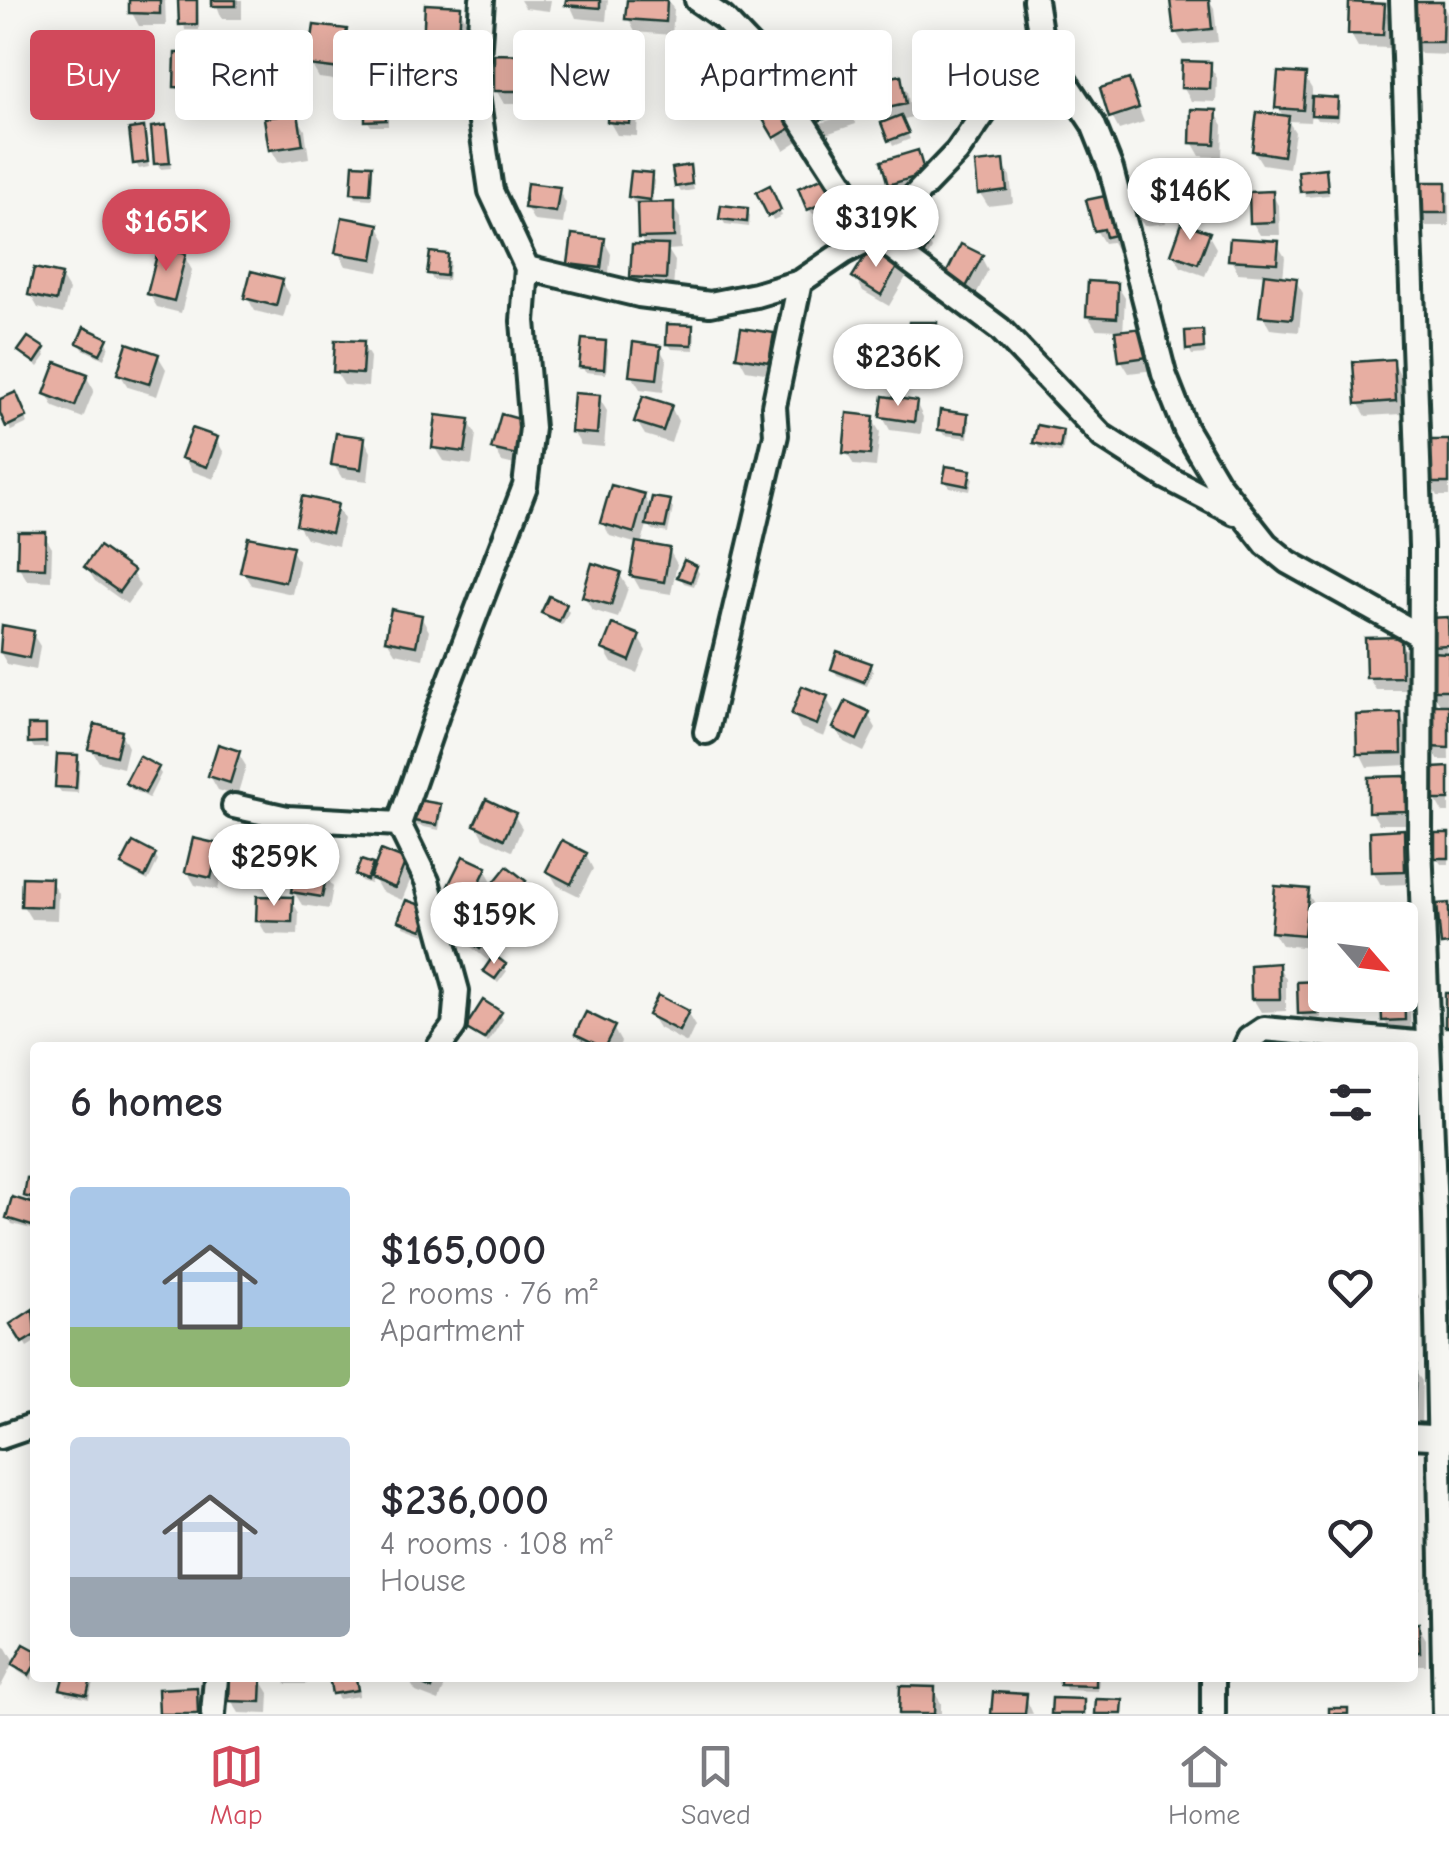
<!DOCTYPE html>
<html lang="en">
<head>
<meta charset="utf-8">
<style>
  :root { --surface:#fff; --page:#f7f7f7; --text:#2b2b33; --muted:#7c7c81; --line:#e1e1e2; --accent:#d1495b }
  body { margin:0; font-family:"Comic Neue",sans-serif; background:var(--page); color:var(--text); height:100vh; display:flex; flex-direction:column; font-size:38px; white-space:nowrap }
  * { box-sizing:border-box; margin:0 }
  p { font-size:32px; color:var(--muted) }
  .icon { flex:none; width:55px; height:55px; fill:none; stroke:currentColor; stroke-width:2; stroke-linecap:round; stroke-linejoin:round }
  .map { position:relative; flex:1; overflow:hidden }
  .panel { position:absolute; left:30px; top:1042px; width:1388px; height:640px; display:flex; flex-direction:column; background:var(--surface); border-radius:10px; box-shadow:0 5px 25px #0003 }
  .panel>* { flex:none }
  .guide { position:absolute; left:30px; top:30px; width:1390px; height:90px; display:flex; gap:20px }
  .needle { width:65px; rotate:118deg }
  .fabs { position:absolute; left:1308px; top:902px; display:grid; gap:20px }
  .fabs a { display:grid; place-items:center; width:110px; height:110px; border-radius:10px; background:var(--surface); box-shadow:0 5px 25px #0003; font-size:50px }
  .price { position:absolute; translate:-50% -85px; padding:0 22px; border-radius:35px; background:#fff; color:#222; font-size:32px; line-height:65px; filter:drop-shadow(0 2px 5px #0008) }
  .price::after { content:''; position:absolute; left:50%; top:60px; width:30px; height:22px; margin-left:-15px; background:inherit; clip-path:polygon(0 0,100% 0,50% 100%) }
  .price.selected { background:var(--accent); color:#fff }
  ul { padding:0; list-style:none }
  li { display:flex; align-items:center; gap:30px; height:250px; padding:0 40px }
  li span { display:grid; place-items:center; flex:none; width:280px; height:200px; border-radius:10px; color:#555 }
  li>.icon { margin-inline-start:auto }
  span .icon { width:120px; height:120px; fill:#fffc; stroke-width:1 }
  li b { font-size:42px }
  h2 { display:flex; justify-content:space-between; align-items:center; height:120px; padding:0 40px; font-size:42px }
  .tag { padding:0 35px; border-radius:10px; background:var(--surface); box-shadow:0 5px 25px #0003; font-size:35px; line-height:90px }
  .tag.selected { background:var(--accent); color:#fff }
  .tabs { display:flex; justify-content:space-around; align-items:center; height:140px; border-top:2px solid var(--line); background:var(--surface); font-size:28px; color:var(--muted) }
  .tabs a { display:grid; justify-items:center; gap:5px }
  .tabs .selected { color:var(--accent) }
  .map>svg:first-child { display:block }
</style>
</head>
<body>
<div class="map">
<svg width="1449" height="1714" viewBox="0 0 1449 1714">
  <rect width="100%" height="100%" fill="#f6f6f2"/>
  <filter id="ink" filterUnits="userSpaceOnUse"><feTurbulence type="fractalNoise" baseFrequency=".01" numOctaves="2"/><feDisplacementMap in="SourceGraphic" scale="20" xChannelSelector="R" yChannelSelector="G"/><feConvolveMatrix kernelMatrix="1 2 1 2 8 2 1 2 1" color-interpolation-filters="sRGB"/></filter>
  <g filter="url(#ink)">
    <!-- shadow -->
    <path fill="#0003" d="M132 0H165L166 26H139L132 13Z
      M181 0H198L199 30H185Z
      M215 0H242V19H222Z
      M520 0H551L549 11 525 8Z
      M568 0H608L606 21 576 18Z
      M629 0H668L674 10 672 35 635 32 628 18Z
      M1173 0H1209L1214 8 1218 42 1184 45 1176 32Z
      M1442 4 1449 17V55L1421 54 1413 41Z
      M1383 6 1391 20 1390 48 1358 47 1350 33Z
      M459 9 467 22 465 60 433 59 425 46Z
      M345 31 353 45 348 82 319 78 311 64Z
      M745 55 801 139 784 150 754 98 744 105 723 68Z
      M201 56 209 69 208 100H184L176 86Z
      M532 57 539 71V104H504L496 90Z
      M1209 64 1217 78 1216 102 1191 101 1183 87Z
      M1304 76 1312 89V99L1337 100 1340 106 1339 121 1317 120 1311 110 1310 122 1288 121 1295 132 1289 168 1262 164 1254 151 1284 118 1278 107Z
      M947 77 952 107 931 108 928 102Z
      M899 78 907 92 912 117 901 120 910 139 893 146 877 110Z
      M1128 82 1144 122 1119 130 1112 117Z
      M631 94 638 108 637 136 617 135 609 121Z
      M384 95 388 101V126H371L367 120Z
      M1215 112 1223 125 1222 157 1200 156 1192 142Z
      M852 113 856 124 817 137 811 126Z
      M297 116 305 130 309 158 279 163 271 149Z
      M164 128 171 168 160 169 157 164Z
      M142 130 149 167 139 169 136 163Z
      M917 153 930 187 898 197 891 184Z
      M1002 163 1010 176 1013 203 988 206 980 193Z
      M370 167 373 173 372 199 356 198 353 192Z
      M689 168 694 190 681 192 677 186Z
      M1324 171 1329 195 1306 197 1303 192Z
      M651 175 654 181 652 205H672L680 218 681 249 668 250 675 261 673 291 640 290 632 276 646 247 640 237 639 203H634L630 197Z
      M1154 183 1162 197 1166 223 1144 226 1136 213Z
      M1445 184 1449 192V226H1424L1416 212Z
      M1192 185 1195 191V210H1184L1180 204Z
      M826 186 835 205 813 214 809 209Z
      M558 190 566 203 563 224 534 221 526 207Z
      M760 193 773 194 782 216 773 220Z
      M1272 194 1279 207 1280 235H1260L1252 222Z
      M1108 197 1125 247 1116 249 1112 242 1104 243 1096 230Z
      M162 202 165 208 163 232 141 229 137 224Z
      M746 210 750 216 749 227 725 224 722 219Z
      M378 226 386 240 379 272 346 266 338 252Z
      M1208 234 1216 248 1205 276 1181 267 1173 253Z
      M604 241 611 254 608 281 579 277 571 264Z
      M929 243 932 249 925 262 897 245Z
      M1277 244 1285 257 1283 279 1295 280 1303 293 1299 332 1270 329 1262 315 1266 275 1238 273 1231 260Z
      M184 256 192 270 181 313 157 307 149 294Z
      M447 256 450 262 448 281 433 280 430 274Z
      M981 257 988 270 972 303 953 293Z
      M899 264 906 277 889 306 863 291 855 277Z
      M61 277 69 290 63 314 38 308 30 294Z
      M282 282 290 295 283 318 255 311 247 297Z
      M1117 285 1125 298 1123 333 1143 330 1154 370 1129 373 1121 360 1118 330 1096 329 1088 316Z
      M936 324 944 338V364H919L911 351Z
      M691 327 695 333 694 350 672 349 668 343Z
      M1201 332 1206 354 1192 355 1189 349Z
      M772 335 780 349 776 375 746 370 739 357Z
      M106 340 109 346 104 359 83 349 80 343Z
      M362 344 370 357 368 387 344 385 336 372Z
      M605 344 608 350 606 374 585 372 582 366Z
      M659 348 667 361 663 392 640 389 632 376Z
      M43 350 46 356 38 367 21 351Z
      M158 356 166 369 157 396 128 387 120 374Z
      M1393 362 1400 375 1402 414 1366 416 1358 403Z
      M86 376 94 390 83 418 54 407 46 393Z
      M15 396 28 423 11 431 0 402Z
      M599 398 607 411 604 447 581 445 573 432Z
      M916 403 923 417 921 434 890 430 882 416Z
      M671 407 678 421 671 443 645 435 637 422Z
      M502 417 528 468 502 462 494 448Z
      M966 417 970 422 968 438 944 435 940 429Z
      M872 419 880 432 876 467 854 465 846 452Z
      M468 421 476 434 472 465 443 461 435 448Z
      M1062 432 1065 438 1062 453 1039 448 1036 442Z
      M216 439 224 453 214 479 192 471 184 458Z
      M364 439 371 452 368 481 342 478 334 465Z
      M1449 442V496H1437L1429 482Z
      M969 472 973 478 970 491 949 487 946 481Z
      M644 496 652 510 669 503 673 508 668 533 652 530 648 522 641 545 669 550 677 564 671 594 640 589 632 575 638 544 610 536 603 523Z
      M336 506 344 519 338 546 306 538 298 525Z
      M44 535 52 548 51 581 27 580 19 567Z
      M291 549 299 562 292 594 251 585 243 572Z
      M87 568 132 573 140 586 127 604 95 581Z
      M696 568 699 573 694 586 684 583 680 577Z
      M620 575 628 588 618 618 592 610 584 596Z
      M565 606 569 612 562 625 547 618 544 612Z
      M421 617 429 631 423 659 395 653 387 640Z
      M1446 620 1449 760H1439L1431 747 1442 707 1431 689 1437 655 1431 645Z
      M4 628 32 633 40 646 36 670 7 664 0 652Z
      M638 637 646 651 637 673 612 663 604 649Z
      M1399 640 1407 653 1408 690H1376L1368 677Z
      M870 665 873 671 867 686 837 675 834 669Z
      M826 698 834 711 824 737 801 728 794 715Z
      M868 714 876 728 864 752 844 742 836 728Z
      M1400 716 1407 729 1409 765 1367 767 1360 753Z
      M45 728 48 748H34L30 742Z
      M121 733 128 747 123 768 99 762 91 749Z
      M238 753 246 766 237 796 218 790 210 776Z
      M76 758 80 763 78 793 61 792 57 786Z
      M157 768 161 774 149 798 131 789 128 783Z
      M1449 770V813H1443L1435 799Z
      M1404 778 1412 792V824H1379L1371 811Z
      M439 806 442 812 439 830 414 825 411 819Z
      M514 815 522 828 512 851 484 838 477 825Z
      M1403 832 1410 845 1412 884 1381 885 1373 871Z
      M1449 836V864H1441L1437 858Z
      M217 846 225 860 218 890 195 885 187 871Z
      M282 852 286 857 283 880 271 879 267 873Z
      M586 855 593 869 579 896 557 885 549 871Z
      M155 856 158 861 148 881 128 871 124 865Z
      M404 862 412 876 402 900 381 891 373 877 370 884 361 881 358 875 371 866 375 873Z
      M485 869 494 885 524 883 527 889 514 905 492 883 482 905 501 920 509 934 492 956 507 971 498 983 486 971 491 963 465 942 457 929 474 907 459 900 451 886Z
      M325 874 333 887 329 909 302 905 294 892Z
      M50 880 58 893 57 920 31 919 23 906Z
      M1307 892 1315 905 1314 914 1335 916 1338 920H1325V961L1318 960 1311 948 1281 945 1273 932Z
      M291 899 299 913 298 935 266 934 258 920Z
      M1404 908 1412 922V949H1400V920H1372Z
      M432 916 425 935 404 927 401 921Z
      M1278 966 1286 979V1011L1261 1012 1253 999Z
      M1317 984 1320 990 1321 1018 1304 1019 1300 1013Z
      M1400 984 1410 998 1411 1033H1392L1384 1020 1383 995H1400Z
      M687 1013 695 1026 687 1043 659 1028 651 1015Z
      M500 1014 503 1019 488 1043 468 1028Z
      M613 1028 621 1042 618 1048 586 1047 578 1034Z
      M35 1182V1230L12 1224 9 1218 32 1206 26 1196Z
      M1412 1284 1419 1296 1418 1335H1412Z
      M32 1313 35 1342 27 1347 14 1324Z
      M1412 1367 1422 1381 1421 1423 1412 1422Z
      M1412 1474 1417 1481V1515H1412Z
      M1412 1545 1420 1558V1590L1412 1591Z
      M1412 1626H1418L1426 1639V1665H1412Z
      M0 1645 6 1648 15 1664 35 1653 32 1680 18 1671 13 1663 0 1688Z
      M65 1678H94L89 1699 66 1694 63 1688Z
      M283 1678H307V1684H286Z
      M332 1678H357L359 1696 338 1699Z
      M448 1678 439 1701 416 1692 408 1679Z
      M1063 1678H1099L1098 1691 1066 1690Z
      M261 1680 269 1693 268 1714 239 1713 231 1700Z
      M195 1689 203 1703 204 1714H162Z
      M933 1690 941 1703V1714H902Z
      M1025 1696 1033 1714H994Z"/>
    <!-- building -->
    <path fill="#e7aea2" stroke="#1f3d34" stroke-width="2.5" d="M129 0H160V14L129 13Z
      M178 0H197V24L179 25Z
      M212 0H236V6H212Z
      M566 0H600V8L565 5Z
      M627 0H667L666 22 625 19Z
      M1170 0H1209L1212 29 1174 33Z
      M1349 2 1385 4 1383 35 1348 34Z
      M1411 2H1443L1442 42H1411Z
      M425 4 461 6 458 48 423 46Z
      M314 25 347 29 341 69 308 65Z
      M746 51 761 77 734 93 719 68Z
      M175 53H203L202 88 174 87Z
      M494 54 533 55V91H494Z
      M1182 61 1211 62 1210 89 1181 88Z
      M1278 72 1306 74 1303 110 1275 108Z
      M948 74 950 102 925 103 923 76Z
      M901 75 906 104 874 111 869 82Z
      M1129 79 1139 108 1109 118 1100 88Z
      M773 86 796 125 774 138 751 99Z
      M843 89 850 110 807 125 800 103Z
      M609 90 632 92 630 124 607 122Z
      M386 92V120L365 121V93Z
      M1312 96 1338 98 1337 116 1311 115Z
      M1191 109 1217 110 1215 144 1190 143Z
      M1257 112 1289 116 1283 156 1252 151Z
      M298 113 303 145 269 150 264 118Z
      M901 115 909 133 888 141 881 123Z
      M166 125 170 163 154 164 151 127Z
      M144 127 148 162 133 164 129 129Z
      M918 150 925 174 888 185 881 161Z
      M1004 160 1007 190 978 194 975 163Z
      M353 164 372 165 370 194 351 193Z
      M690 165 692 184 675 187 672 168Z
      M1326 168 1328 190 1300 192 1298 171Z
      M631 171 652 173 650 200 628 197Z
      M824 177 833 199 807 210 798 188Z
      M1156 181 1160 210 1134 214 1129 185Z
      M1178 182H1194L1193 205H1178Z
      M1414 182H1446V213H1414Z
      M527 183 560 187 556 212 524 208Z
      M770 185 781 210 768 216 756 192Z
      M1273 191 1274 222 1250 223 1249 192Z
      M1110 195 1119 234 1106 237 1104 229 1094 231 1086 200Z
      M137 198 163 200 160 227 135 224Z
      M674 202V237L638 238 637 203Z
      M721 205 748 208 747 222 719 219Z
      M342 217 379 224 373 259 335 253Z
      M901 223 931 241 921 258 891 239Z
      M1182 223 1210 232 1198 264 1171 254Z
      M572 234 605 238 601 268 568 264Z
      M1230 238 1279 241 1277 263 1228 260Z
      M632 244 668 245 666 279 630 277Z
      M961 244 983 255 964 291 943 280Z
      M872 245 900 262 881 295 852 277Z
      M159 247 186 254 174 301 147 294Z
      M430 252 448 254 446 276 427 274Z
      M34 268 62 274 56 301 28 295Z
      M251 271 283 279 276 306 244 298Z
      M1264 274 1297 278 1292 319 1259 316Z
      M1088 281 1118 283 1117 318 1086 316Z
      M909 322H937V352H908Z
      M667 324 693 325 692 345 666 344Z
      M84 327 108 338 100 354 77 343Z
      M741 328 774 333 769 362 736 357Z
      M1144 328 1148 357 1119 361 1115 331Z
      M1203 330 1204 348 1186 350 1185 331Z
      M28 337 45 348 35 363 18 351Z
      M582 339 606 341 604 369 579 367Z
      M335 340 364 341 362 374 333 372Z
      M633 342 661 346 657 379 629 376Z
      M127 343 159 354 149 384 117 374Z
      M1394 359 1396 401 1356 404 1353 362Z
      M56 362 88 374 75 406 44 394Z
      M16 392 27 417 6 427 0 413V399Z
      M574 393 600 395 597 434 571 432Z
      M643 396 672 405 663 431 634 422Z
      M883 396 917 401 914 422 880 417Z
      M940 410 968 414 966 433 938 430Z
      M847 413 874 416 870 455 843 453Z
      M501 414 530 422 521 456 491 449Z
      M436 415 470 419 465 452 432 448Z
      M1037 425 1063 430 1060 448 1033 443Z
      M192 428 218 437 207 467 181 458Z
      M336 433 365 437 361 469 331 465Z
      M1427 440H1449V483H1427Z
      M946 466 971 470 968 486 943 481Z
      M611 485 645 494 634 533 600 523Z
      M302 496 338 504 331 533 296 525Z
      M652 497 671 500 665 528 646 525Z
      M18 532H46L45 568 17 567Z
      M248 537 293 546 285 582 240 572Z
      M636 542 670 548 664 582 630 576Z
      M99 546 134 571 119 592 84 567Z
      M684 560 697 566 691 582 677 577Z
      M592 563 621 572 611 605 582 597Z
      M549 596 567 604 559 621 541 613Z
      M391 609 422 615 416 646 385 640Z
      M1448 617 1449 645 1429 646 1428 618Z
      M612 624 640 635 630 661 602 649Z
      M2 625 34 631 29 658 0 652Z
      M1401 637 1402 677 1366 678 1365 638Z
      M837 651 871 663 864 682 831 669Z
      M1429 652 1449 653V690H1429Z
      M802 686 828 696 817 725 791 715Z
      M846 701 870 712 857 740 833 728Z
      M1429 705H1449V748L1429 747Z
      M1401 713 1402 753 1357 754 1356 715Z
      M95 724 122 731 116 756 88 749Z
      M28 725H46V742L28 743Z
      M218 744 240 751 230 783 208 776Z
      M57 754 78 755 76 788 55 787Z
      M139 756 159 767 145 793 125 783Z
      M1449 767V800H1433L1432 768Z
      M1405 776 1406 811 1368 812V777Z
      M412 799 441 804 437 825 408 820Z
      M486 799 516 813 504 839 474 825Z
      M1404 829 1405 871 1371 872 1370 831Z
      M1435 833H1449V858H1435Z
      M193 838 219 844 211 878 185 872Z
      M562 840 587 853 571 884 546 871Z
      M133 842 156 854 145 877 121 865Z
      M267 848 284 849 281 875 265 874Z
      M381 850 406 860 395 888 370 878Z
      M463 856 487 867 472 898 448 886Z
      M361 860 373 864 367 880 355 875Z
      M507 866 526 881 510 901 491 886Z
      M295 867 327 872 322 897 291 892Z
      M22 877 52 878 51 907 21 906Z
      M1275 886 1309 889 1304 935 1271 932Z
      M257 896 293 897 292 922 256 921Z
      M477 898 503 919 480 949 454 929Z
      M406 900 430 908 422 930 398 921Z
      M1449 903V944L1441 945 1437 904Z
      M1405 906 1406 936H1400V920H1370L1369 907Z
      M1311 911 1337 914 1336 920H1325V949L1308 948Z
      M494 955 506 964 495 979 483 971Z
      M1279 963 1280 999H1251L1250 965Z
      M1318 981 1319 1013 1298 1014 1297 982Z
      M1400 982H1404L1405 1020 1382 1021 1381 995H1400Z
      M1445 993H1449V1027H1445Z
      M658 995 689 1011 679 1031 648 1015Z
      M483 1000 502 1012 484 1039 465 1028Z
      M586 1012 615 1026 604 1048 575 1034Z
      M35 1173V1199L24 1196 27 1178 33 1179Z
      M12 1197 35 1204V1227L6 1218Z
      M33 1309 35 1335 22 1343 10 1324Z
      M1412 1365H1416L1414 1410H1412Z
      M1419 1623 1420 1652H1412V1624Z
      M24 1644 35 1650V1665L29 1675 12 1665Z
      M63 1678H91L87 1695 60 1689Z
      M230 1678H262L261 1702 229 1701Z
      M329 1678H356L358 1690 332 1694Z
      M406 1678H436L432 1689Z
      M1060 1678H1096V1686L1060 1685Z
      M900 1686 935 1687 934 1714H899Z
      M197 1687 198 1714H159L158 1689Z
      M993 1692 1027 1694 1025 1714H991Z
      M1052 1698 1084 1699V1714H1051Z
      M1096 1699 1123 1700 1122 1714H1095Z
      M1329 1708H1348V1714H1329Z"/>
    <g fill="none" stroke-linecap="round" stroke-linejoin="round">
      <!-- street casing -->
      <g stroke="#1f3d34" stroke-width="30">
        <path id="street" d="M697 0 723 18 761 58 876 236 1000 329 1102 436 1166 477 1235 513
          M1035 0 1040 32 1060 74 1093 124 1111 169 1164 374 1186 430 1217 482 1266 544 1288 562 1419 635
          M1402 0 1421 546 1420 844 1435 1214 1445 1714
          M527 268 639 295 710 304 756 295 800 282 844 252 876 236 957 152 1040 32
          M706 732 776 435 774 406 800 282
          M234 806 287 818 399 824
          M438 1048 454 1026 457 991 427 881 399 824 438 712 525 486 532 428 523 321 527 268 491 191 476 88 482 0
          M1245 1048 1249 1039 1264 1029 1427 1044
          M1412 1436 1449 1438
          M0 1437 35 1425
          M1213 1678V1714
          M213 1714 216 1678"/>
      </g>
      <!-- street -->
      <use href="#street" stroke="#f6f6f2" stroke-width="22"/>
    </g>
  </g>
</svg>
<div class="fabs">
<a><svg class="needle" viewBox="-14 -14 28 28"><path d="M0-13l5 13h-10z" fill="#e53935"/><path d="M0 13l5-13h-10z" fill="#7c7c81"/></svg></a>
</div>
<b class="price" style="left:1190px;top:243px">$146K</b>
<b class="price" style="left:876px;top:270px">$319K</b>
<b class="price selected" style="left:166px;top:274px">$165K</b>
<b class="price" style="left:898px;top:409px">$236K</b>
<b class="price" style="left:274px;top:909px">$259K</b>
<b class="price" style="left:494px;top:967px">$159K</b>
<div class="guide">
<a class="tag selected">Buy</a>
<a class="tag">Rent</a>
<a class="tag">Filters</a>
<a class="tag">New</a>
<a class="tag">Apartment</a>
<a class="tag">House</a>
</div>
<section class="panel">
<h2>6 homes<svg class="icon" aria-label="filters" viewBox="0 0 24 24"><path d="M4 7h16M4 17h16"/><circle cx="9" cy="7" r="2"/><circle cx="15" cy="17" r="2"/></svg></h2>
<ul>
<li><span style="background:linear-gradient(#a9c7e8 70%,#8fb573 0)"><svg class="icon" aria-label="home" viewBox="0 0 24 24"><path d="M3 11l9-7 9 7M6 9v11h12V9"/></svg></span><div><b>$165,000</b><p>2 rooms · 76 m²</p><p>Apartment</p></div><svg class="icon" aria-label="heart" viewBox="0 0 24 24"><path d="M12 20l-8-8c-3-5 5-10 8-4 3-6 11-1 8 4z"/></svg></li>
<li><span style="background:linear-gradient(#c9d6e8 70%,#9aa5b1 0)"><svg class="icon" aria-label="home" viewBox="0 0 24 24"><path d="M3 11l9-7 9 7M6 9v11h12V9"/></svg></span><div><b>$236,000</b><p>4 rooms · 108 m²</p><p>House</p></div><svg class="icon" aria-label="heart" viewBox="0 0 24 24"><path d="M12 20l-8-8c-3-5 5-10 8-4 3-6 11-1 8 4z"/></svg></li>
</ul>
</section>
</div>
<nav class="tabs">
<a class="selected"><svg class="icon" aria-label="map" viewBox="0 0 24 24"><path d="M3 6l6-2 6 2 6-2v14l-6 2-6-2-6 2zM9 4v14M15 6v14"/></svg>Map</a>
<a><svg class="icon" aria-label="saved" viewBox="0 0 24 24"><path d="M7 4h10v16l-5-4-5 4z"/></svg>Saved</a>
<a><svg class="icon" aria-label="home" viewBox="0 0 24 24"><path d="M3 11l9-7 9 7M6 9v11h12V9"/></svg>Home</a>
</nav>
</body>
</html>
